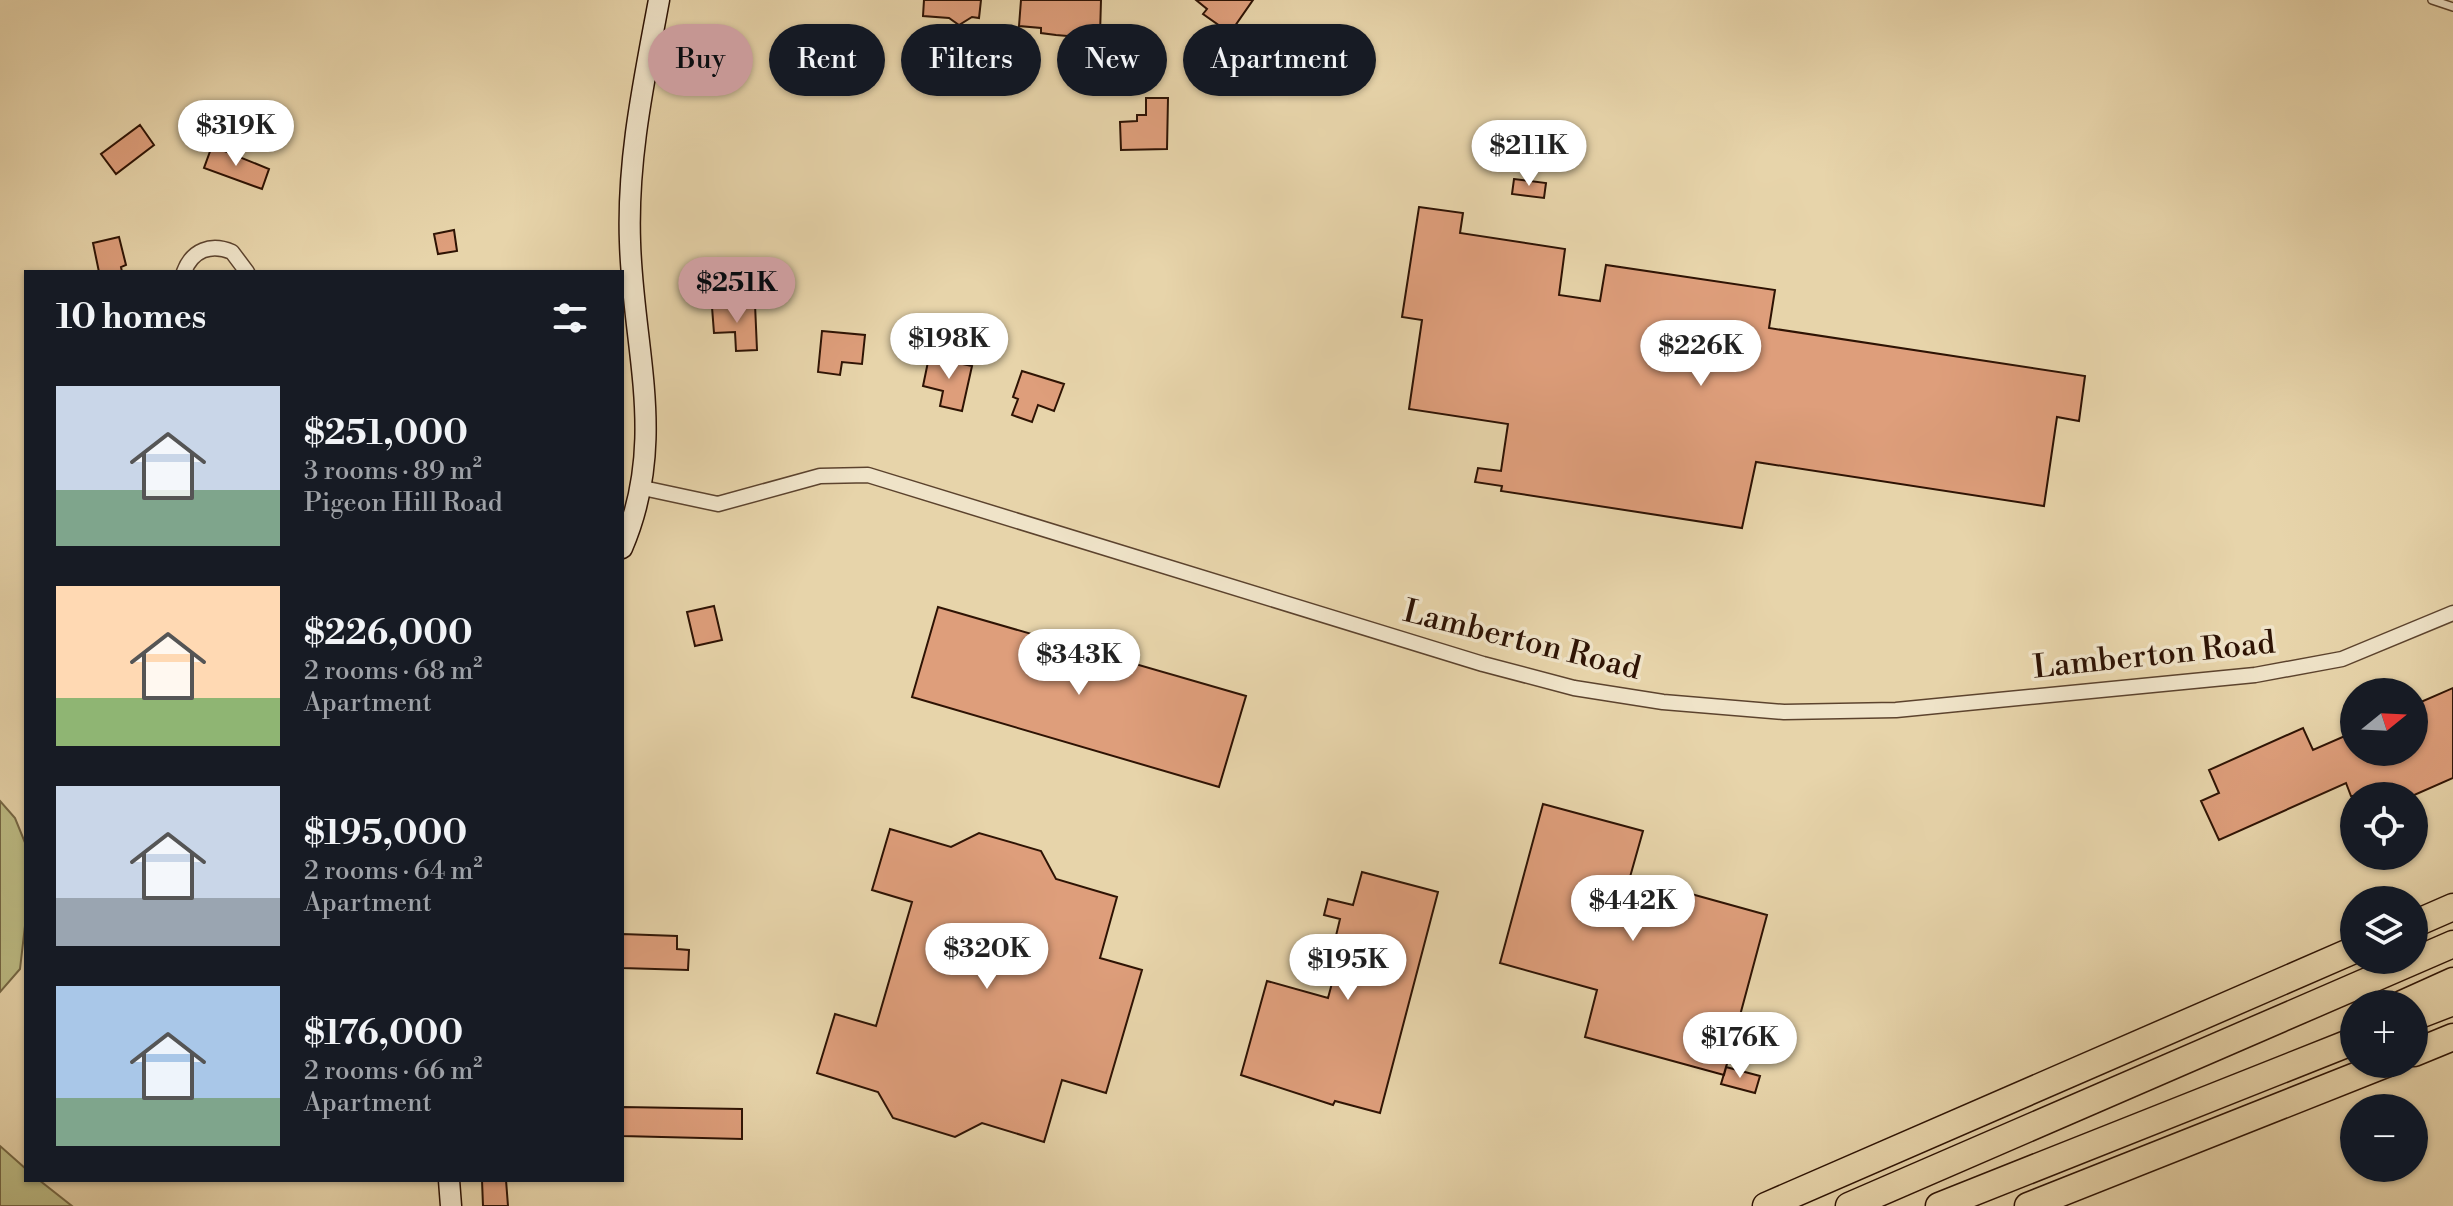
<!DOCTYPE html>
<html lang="en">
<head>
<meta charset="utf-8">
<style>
  :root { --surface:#171b24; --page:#20242c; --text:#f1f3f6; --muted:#9ea1a6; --accent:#c59692 }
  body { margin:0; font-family:"Libre Bodoni",serif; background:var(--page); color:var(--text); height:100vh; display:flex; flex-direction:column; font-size:30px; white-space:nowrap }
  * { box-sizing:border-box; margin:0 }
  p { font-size:26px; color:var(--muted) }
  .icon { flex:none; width:44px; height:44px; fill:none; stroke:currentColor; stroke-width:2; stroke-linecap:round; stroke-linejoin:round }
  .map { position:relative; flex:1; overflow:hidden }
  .details { position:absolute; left:24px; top:270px; width:600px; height:912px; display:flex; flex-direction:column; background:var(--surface); border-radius:0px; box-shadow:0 2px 6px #0004 }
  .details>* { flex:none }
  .hud { position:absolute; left:648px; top:24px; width:760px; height:72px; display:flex; gap:16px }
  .needle { width:52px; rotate:72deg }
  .buttons { position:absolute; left:2340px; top:678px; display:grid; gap:16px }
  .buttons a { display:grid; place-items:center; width:88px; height:88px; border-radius:50%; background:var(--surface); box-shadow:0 2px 6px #0004; font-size:40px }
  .price { position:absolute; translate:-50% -68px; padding:0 18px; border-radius:28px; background:#fff; color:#222; font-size:26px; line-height:52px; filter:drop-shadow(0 2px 4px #0008) }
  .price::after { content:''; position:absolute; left:50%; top:48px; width:24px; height:18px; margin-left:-12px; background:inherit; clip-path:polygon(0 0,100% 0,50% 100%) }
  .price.active { background:var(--accent); color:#111 }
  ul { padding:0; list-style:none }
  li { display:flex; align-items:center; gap:24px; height:200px; padding:0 32px }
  li span { display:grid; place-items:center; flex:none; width:224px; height:160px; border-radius:0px; color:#555 }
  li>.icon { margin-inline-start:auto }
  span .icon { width:96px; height:96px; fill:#fffc; stroke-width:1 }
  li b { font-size:34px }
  h2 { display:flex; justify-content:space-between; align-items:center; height:96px; padding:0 32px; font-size:34px }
  .tag { padding:0 28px; border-radius:36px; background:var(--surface); box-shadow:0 2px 6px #0004; font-size:28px; line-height:72px }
  .tag.active { background:var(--accent); color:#111 }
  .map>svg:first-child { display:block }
</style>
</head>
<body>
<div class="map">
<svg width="2453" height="1206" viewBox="0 0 2453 1206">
  <rect width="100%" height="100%" fill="#e7d4aa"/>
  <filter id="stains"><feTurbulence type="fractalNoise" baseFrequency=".0025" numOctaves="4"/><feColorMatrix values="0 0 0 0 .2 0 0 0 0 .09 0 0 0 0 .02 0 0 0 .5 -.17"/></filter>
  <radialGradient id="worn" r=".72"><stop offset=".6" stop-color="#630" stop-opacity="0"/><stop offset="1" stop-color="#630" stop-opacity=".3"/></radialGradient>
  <!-- green -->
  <path fill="#bcbb84" stroke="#756744" stroke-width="2" d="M0 801 15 818 26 845V917L20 969 0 992Z
    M0 1146 26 1169V1180H39L72 1206H0Z"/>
  <!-- building -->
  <path fill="#de9e7b" stroke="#2e1304" stroke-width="2" d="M924 0H981L979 18 972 17 959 25 949 18 923 16Z
    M1021 0H1101L1100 35 1091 33 1090 38 1056 35 1041 33V28L1019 26Z
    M1196 0H1253L1230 33 1203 14 1207 9Z
    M1146 98H1168L1167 149 1121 150 1120 122 1137 121V115H1146Z
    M140 125 154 145 116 174 101 154Z
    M212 146 269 169 262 189 204 168Z
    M1514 179 1546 183 1544 198 1512 194Z
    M1419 207 1463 213 1460 233 1565 249 1559 295 1600 301 1606 265 1775 290 1769 328 2085 376 2079 421 2057 417 2044 506 1756 462 1742 528 1501 491 1502 486 1475 482 1478 468 1501 471 1508 424 1409 409 1422 320 1402 317Z
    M454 230 457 251 438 254 434 234Z
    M119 237 126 265 121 267 122 272H99L93 243Z
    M755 304 757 350 736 351 735 332 714 333 712 307Z
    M822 331 865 335 862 364 842 362 840 375 818 372Z
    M929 357 972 366 962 411 940 406 943 391 923 386Z
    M1022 371 1064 384 1054 411 1038 405 1032 422 1012 415 1018 399 1013 397Z
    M714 606 722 640 695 646 687 612Z
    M938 607 1246 696 1219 787 912 697Z
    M2453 688V778L2412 796H2351L2346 783 2219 840 2201 801 2219 793 2209 770 2303 728 2313 750 2354 732V752H2414V705Z
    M1543 804 1643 831 1630 877 1767 915 1724 1075 1585 1037 1597 990 1500 963Z
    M890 829 951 847 979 833 1041 851 1056 879 1117 897 1100 958 1142 970 1106 1093 1062 1080 1044 1142 982 1123 955 1137 893 1118 878 1092 817 1073 835 1014 876 1026 912 902 872 890Z
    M1362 872 1438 892 1380 1113 1335 1101 1333 1105 1241 1075 1267 981 1328 998 1342 946 1334 944 1340 919 1324 915 1328 899 1353 905Z
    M622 934 677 936V949L689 950 688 970 622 968Z
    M1726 1067 1760 1076 1755 1093 1721 1084Z
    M622 1107 742 1109V1139L622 1136Z
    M482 1180H506L508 1206H483Z"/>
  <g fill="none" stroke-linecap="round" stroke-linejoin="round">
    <!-- lane casing -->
    <g stroke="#5c432e" stroke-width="10">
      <path id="lane" d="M2432 0 2453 7"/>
    </g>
    <!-- street casing -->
    <g stroke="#5c432e" stroke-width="17">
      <path id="street" d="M184 272C192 250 211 243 232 252L247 272
        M643 488 718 504 820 476 868 475 1483 664 1574 688 1663 702 1784 712 1896 710 2255 675 2342 659 2453 613"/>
    </g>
    <!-- secondary casing -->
    <g stroke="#2e1304" stroke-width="23">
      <path id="secondary" d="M622 548C668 441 633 350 630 242 627 159 644 81 659 0
        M449 1180 451 1206"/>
    </g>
    <!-- highway casing -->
    <g stroke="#2e1304" stroke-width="29">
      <path id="highway" d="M2414 924 2453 907
        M2402 1004 2453 981
        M2414 1017 2453 1002
        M2414 1053 2453 1037
        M1766 1206 2354 950
        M1849 1206 2453 944
        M1939 1206 2354 1041
        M2028 1206 2386 1064"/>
    </g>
    <!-- lane -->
    <use href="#lane" stroke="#efe3c8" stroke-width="7"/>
    <!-- street -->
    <use href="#street" stroke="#efe3c8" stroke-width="14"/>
    <!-- secondary -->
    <use href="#secondary" stroke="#efe3c8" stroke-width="20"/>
    <!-- highway -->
    <use href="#highway" stroke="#e7d4aa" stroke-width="26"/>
  </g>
  <g text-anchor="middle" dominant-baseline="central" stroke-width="7" stroke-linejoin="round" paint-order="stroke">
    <!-- street labels -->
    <g font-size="32" fill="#2e1304" stroke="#efe3c8">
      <text transform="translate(1522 640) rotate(14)">Lamberton Road</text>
      <text transform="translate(2154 655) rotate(-6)">Lamberton Road</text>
    </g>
  </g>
  <rect width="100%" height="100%" filter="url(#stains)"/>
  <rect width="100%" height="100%" fill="url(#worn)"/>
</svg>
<div class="buttons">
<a><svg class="needle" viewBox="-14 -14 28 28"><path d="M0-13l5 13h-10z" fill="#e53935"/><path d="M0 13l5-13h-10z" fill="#9ea1a6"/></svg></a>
<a><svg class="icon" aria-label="locate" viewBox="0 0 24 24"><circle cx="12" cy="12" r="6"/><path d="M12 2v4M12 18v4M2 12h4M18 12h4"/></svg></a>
<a><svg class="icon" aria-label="layers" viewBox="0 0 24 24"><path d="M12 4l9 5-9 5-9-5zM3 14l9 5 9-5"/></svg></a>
<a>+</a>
<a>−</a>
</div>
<b class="price" style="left:236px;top:168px">$319K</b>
<b class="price" style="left:1529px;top:188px">$211K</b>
<b class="price active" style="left:737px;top:325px">$251K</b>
<b class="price" style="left:949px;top:381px">$198K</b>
<b class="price" style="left:1701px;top:388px">$226K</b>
<b class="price" style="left:1079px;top:697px">$343K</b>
<b class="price" style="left:1633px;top:943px">$442K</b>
<b class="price" style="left:987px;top:991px">$320K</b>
<b class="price" style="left:1348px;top:1002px">$195K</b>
<b class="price" style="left:1740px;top:1080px">$176K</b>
<div class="hud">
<a class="tag active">Buy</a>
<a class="tag">Rent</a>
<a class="tag">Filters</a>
<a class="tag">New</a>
<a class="tag">Apartment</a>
</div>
<section class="details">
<h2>10 homes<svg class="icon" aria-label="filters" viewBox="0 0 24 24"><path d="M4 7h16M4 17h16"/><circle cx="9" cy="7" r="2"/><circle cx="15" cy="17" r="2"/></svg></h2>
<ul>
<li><span style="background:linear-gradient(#c9d6e8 65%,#7fa58c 0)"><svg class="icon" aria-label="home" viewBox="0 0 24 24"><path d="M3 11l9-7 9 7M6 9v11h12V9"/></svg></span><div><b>$251,000</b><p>3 rooms · 89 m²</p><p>Pigeon Hill Road</p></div></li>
<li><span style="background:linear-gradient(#ffd9b3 70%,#8fb573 0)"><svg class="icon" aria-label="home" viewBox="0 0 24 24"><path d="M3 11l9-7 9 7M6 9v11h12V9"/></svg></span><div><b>$226,000</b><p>2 rooms · 68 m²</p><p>Apartment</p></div></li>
<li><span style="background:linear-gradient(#c9d6e8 70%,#9aa5b1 0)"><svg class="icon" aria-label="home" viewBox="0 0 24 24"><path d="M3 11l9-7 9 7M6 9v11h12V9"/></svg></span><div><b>$195,000</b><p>2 rooms · 64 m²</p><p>Apartment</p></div></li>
<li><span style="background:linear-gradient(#a9c7e8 70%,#7fa58c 0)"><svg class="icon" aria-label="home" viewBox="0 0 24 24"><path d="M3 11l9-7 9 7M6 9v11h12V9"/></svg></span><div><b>$176,000</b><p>2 rooms · 66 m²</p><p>Apartment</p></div></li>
</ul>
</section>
</div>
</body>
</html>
